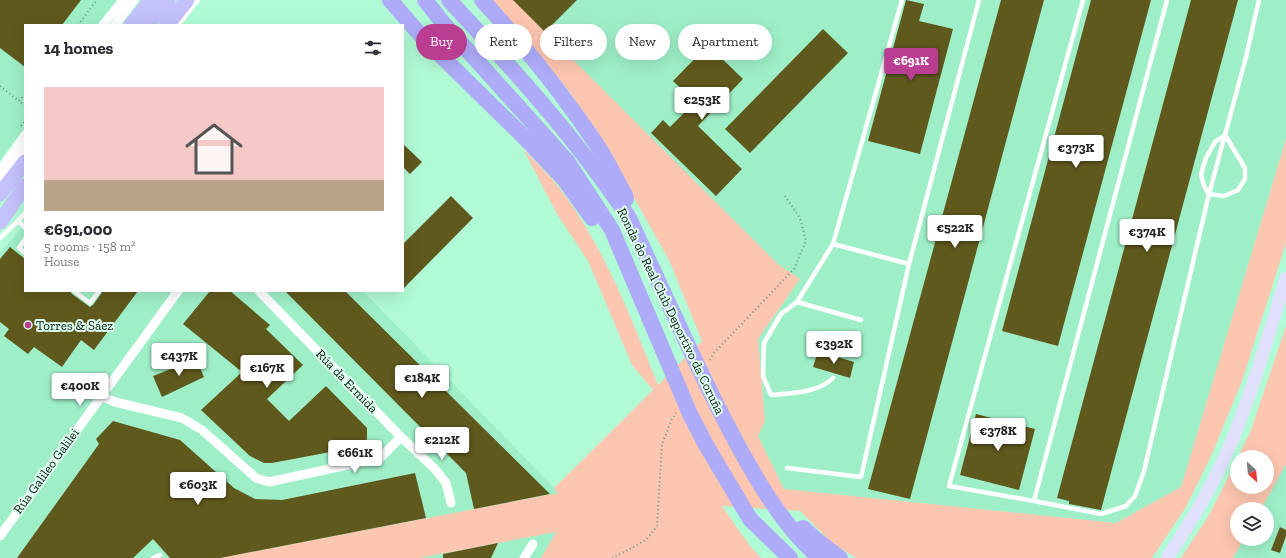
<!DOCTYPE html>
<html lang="en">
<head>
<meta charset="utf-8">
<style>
  :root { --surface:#fff; --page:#f7f7f7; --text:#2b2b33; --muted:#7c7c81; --line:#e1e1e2; --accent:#b93e91 }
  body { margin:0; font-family:"Zilla Slab",serif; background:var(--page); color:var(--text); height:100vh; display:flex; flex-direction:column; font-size:15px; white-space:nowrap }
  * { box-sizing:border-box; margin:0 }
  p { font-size:13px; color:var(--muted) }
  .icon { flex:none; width:22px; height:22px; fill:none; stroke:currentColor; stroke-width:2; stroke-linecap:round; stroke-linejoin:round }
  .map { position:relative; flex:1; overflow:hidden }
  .sheet { position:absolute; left:24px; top:24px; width:380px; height:268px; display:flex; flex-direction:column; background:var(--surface); border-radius:0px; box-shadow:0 4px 16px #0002 }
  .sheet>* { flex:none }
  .hud { position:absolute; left:416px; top:24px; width:380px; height:36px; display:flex; gap:8px }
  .needle { width:26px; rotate:154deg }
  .fabs { position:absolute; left:1230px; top:450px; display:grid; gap:8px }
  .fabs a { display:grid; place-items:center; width:44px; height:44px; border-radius:50%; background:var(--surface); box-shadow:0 4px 16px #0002; font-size:20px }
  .price { position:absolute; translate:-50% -34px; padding:0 9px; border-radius:4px; background:#fff; color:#222; font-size:13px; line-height:26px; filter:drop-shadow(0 1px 2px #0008) }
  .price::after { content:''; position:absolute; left:50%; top:24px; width:12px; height:9px; margin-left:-6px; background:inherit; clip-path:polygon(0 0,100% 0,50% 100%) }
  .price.current { background:var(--accent); color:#fff }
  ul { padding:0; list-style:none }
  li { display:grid; align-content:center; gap:8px; height:212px; padding:0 20px }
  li+li { border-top:1px solid var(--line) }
  li span { display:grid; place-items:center; height:124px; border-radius:0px; color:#555 }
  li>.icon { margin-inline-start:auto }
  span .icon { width:72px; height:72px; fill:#fffc; stroke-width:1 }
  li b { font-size:17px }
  h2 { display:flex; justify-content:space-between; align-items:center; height:48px; padding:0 20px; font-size:17px }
  .tag { padding:0 14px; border-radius:18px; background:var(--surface); box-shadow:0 4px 16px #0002; font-size:14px; line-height:36px }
  .tag.current { background:var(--accent); color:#fff }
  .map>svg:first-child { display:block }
</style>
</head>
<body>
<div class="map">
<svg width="1286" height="558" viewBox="0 0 1286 558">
  <rect width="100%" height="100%" fill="#b1fad6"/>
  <!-- built -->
  <path fill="#9eefc8" d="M0 0H117L99 25H25V127L0 160Z
    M513 0H1286V139L1181 487 1116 523 784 489 758 436 765 421 758 338 800 279 779 265Z
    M25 223V291H363L554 488 633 558H0V253Z
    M1286 464V558H1233L1244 539H1267V509H1261Z"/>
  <!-- green -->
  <path fill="#fcc6b0" d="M491 0H513L779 265 800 279 758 339 765 421 758 436 784 489 1116 523 1181 487 1286 139V243L1242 381 1212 454 1186 507 1152 558H856L832 543 800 511 722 506 750 546 761 558H541L556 532 419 558H220L558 493 554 488 653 390 632 365 588 261 557 214 523 149C538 164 553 179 566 197 607 254 632 320 658 385L702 341 669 260 605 146 571 94 536 50Z
    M1286 326V464L1261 509H1237V539H1244L1233 558H1181L1209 515 1237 460V487H1267V457H1238L1251 430Z"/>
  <!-- building -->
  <path fill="#60591d" d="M0 0H81L62 25H25V67L0 48Z
    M513 0H577L545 32Z
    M906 0 924 4 919 21 953 29 920 154 868 141Z
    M1001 0H1044L910 499 868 489Z
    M1091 0H1151L1058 346 1002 331Z
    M1191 0H1238L1101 510 1069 504V501L1057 498Z
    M823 29 848 53 750 153 725 129Z
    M708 45 743 79 698 126 742 169 716 196 651 133 663 120 670 127 695 102 673 81Z
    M403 144 422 162 410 174 403 167Z
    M451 196 473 218 403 289V244Z
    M10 247 25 259V291H70L72 294 90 307 93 305 103 291H138L94 350 81 340 62 367 34 347 28 354 4 336 9 329 0 322V259Z
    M210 291H230L270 325 266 329 303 365 267 399 289 421 326 386 367 428V439L362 446 272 463H264L250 456 201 410 242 372 183 324Z
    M285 291H345L550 494 474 509 466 473Z
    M818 351 854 362 850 378 813 367Z
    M195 357 204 377 162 397 153 376 184 364V362Z
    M976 414 1035 429 1019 490 960 475Z
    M113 421 180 440 234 488 255 499 282 500 415 473 426 518 220 558H170L153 539 133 558H17L99 444 96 439Z
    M1280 527 1286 530V536L1280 553 1271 550Z
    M498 543 491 558H443V554Z"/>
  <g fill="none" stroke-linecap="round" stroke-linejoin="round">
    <!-- path -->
    <path stroke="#61967d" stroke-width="2" stroke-dasharray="1 3" stroke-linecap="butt" d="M78 25 97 0
      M0 86 19 101
      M25 94 19 101 25 106
      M21 126 25 121
      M710 360 714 353 794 269 806 241 800 218 785 196
      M612 558 630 549 647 539 657 526 662 444 672 419 676 413"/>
    <!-- service -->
    <path stroke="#fff" stroke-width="4.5" d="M1083 0 949 486 1034 501 1167 0
      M178 25 198 0
      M1225 135 1245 168V179L1238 190 1224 196 1209 194 1204 186 1201 174 1206 158 1215 142Z
      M18 221 25 228
      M0 238 18 221 25 213
      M25 239 19 248 25 253
      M833 244 909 264
      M74 291 90 303 99 291
      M797 302 861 320
      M833 378C818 393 792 393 771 395L763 376 764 343 781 314 797 302 833 244 902 0
      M787 468 861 477 909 264 979 0
      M1034 501 1101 514 1126 506 1135 496 1144 471 1209 194 1246 57 1259 0
      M153 558 160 555"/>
    <!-- minor -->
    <path stroke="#fff" stroke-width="9" d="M103 25 123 0
      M115 25 134 0
      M0 171 25 135
      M1 181 25 148
      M101 396 115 402 182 418 202 430 256 478 269 482 380 458 401 437 259 291
      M401 437 435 469 446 483 451 503
      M0 536 178 291
      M524 558 533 544"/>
    <!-- secondary -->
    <path stroke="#e0e0fd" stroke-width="13" d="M1167 558C1191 522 1214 484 1231 443 1253 390 1269 334 1286 278"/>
    <!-- primary -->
    <path stroke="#c2c1fa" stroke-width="15" d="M131 25 151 0
      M148 25 168 0
      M167 25 187 0
      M0 194 25 162
      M0 222 25 186"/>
    <!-- trunk -->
    <path stroke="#aeacf8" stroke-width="16" d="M390 0 424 39 529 142 564 179 592 218
      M425 0 443 23 567 161 612 230 690 414 706 445 750 519 790 558
      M449 0C513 69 577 139 629 218 654 272 679 327 705 381 724 420 743 458 767 495 782 518 799 541 820 558
      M482 0C523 44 561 92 595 142 607 159 615 178 625 195L626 199
      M803 528 814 538 840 558"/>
  </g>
  <!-- markers -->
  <circle fill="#b93e91" stroke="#e0fced" stroke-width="1.5" cx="28" cy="325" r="4"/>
  <g text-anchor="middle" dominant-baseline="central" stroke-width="4" stroke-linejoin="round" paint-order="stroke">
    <!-- street labels -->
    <g font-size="13" fill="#011e12" stroke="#e0fced">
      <text transform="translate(671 311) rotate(64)">Ronda do Real Club Deportivo da Coruña</text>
      <text transform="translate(347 381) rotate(46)">Rúa da Ermida</text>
      <text transform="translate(46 471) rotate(-54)">Rúa Galileo Galilei</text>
    </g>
    <!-- poi labels -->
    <g font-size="13" fill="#011e12" stroke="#e0fced" text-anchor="start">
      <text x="36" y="325">Torres &amp; Sáez</text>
    </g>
  </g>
</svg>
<div class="fabs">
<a><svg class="needle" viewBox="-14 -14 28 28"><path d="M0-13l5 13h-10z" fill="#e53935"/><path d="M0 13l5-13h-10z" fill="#7c7c81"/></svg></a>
<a><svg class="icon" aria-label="layers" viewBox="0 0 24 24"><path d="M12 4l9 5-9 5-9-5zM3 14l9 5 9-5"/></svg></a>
</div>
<b class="price current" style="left:911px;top:82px">€691K</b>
<b class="price" style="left:702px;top:121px">€253K</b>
<b class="price" style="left:1076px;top:169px">€373K</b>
<b class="price" style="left:955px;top:249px">€522K</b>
<b class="price" style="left:1147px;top:253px">€374K</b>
<b class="price" style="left:834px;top:365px">€392K</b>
<b class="price" style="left:179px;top:377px">€437K</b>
<b class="price" style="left:267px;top:389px">€167K</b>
<b class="price" style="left:422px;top:399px">€184K</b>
<b class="price" style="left:80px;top:407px">€400K</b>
<b class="price" style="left:998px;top:452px">€378K</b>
<b class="price" style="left:442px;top:461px">€212K</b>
<b class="price" style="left:355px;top:474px">€661K</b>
<b class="price" style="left:198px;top:506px">€603K</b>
<div class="hud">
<a class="tag current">Buy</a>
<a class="tag">Rent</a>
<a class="tag">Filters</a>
<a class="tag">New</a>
<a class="tag">Apartment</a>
</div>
<section class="sheet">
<h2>14 homes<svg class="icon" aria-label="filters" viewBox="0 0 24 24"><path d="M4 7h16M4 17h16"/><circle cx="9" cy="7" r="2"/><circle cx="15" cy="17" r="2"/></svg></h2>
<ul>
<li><span style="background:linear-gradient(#f6c9c9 75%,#b9a48a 0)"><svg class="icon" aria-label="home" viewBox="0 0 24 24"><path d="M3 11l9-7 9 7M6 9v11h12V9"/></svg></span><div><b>€691,000</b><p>5 rooms · 158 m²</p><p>House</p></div></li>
</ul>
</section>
</div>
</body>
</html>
